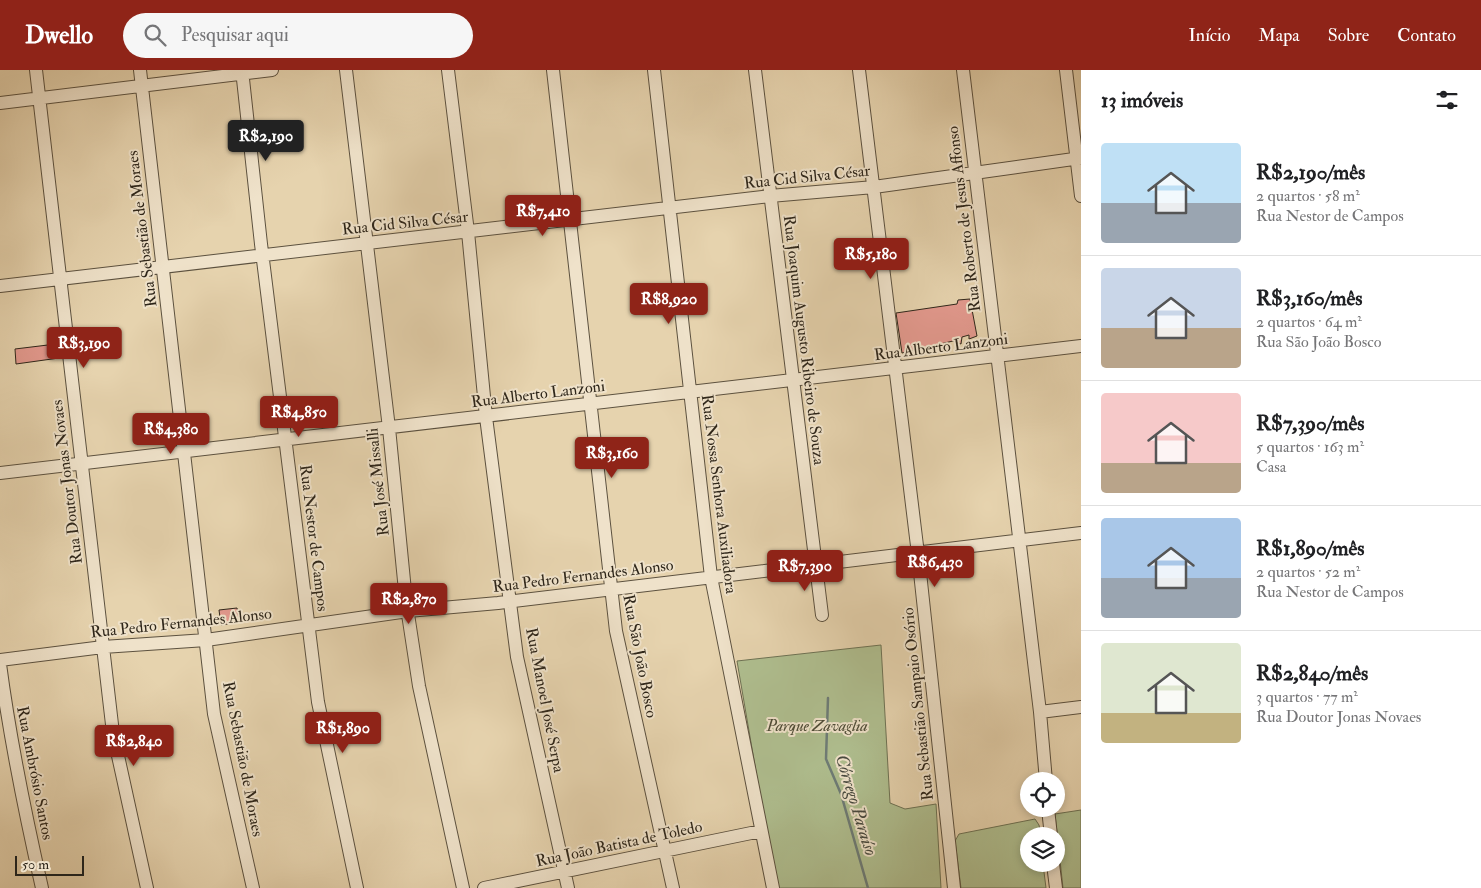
<!DOCTYPE html>
<html lang="pt">
<head>
<meta charset="utf-8">
<style>
  :root { --surface:#fff; --page:#f6f6f6; --text:#202124; --muted:#757577; --line:#e0e0e0; --accent:#8f2418 }
  body { margin:0; font-family:"IM FELL Double Pica",serif; background:var(--page); color:var(--text); height:100vh; display:flex; flex-direction:column; font-size:19px; white-space:nowrap }
  * { box-sizing:border-box; margin:0 }
  p { font-size:16px; color:var(--muted) }
  .icon { flex:none; width:28px; height:28px; fill:none; stroke:currentColor; stroke-width:2; stroke-linecap:round; stroke-linejoin:round }
  .map { position:relative; flex:1; overflow:hidden }
  .details { display:flex; flex-direction:column; background:var(--surface); width:400px }
  .details>* { flex:none }
  .buttons { position:absolute; left:1020px; top:702px; display:grid; gap:10px }
  .buttons a { display:grid; place-items:center; width:45px; height:45px; border-radius:50%; background:var(--surface); box-shadow:0 2px 8px #0003; font-size:25px }
  .scale { position:absolute; left:15px; bottom:12px; width:69px; box-sizing:border-box; padding-left:5px; border:2px solid #2e261a; border-top:0; font-size:14px; line-height:18px; white-space:nowrap; color:#2e261a; -webkit-text-stroke:4px #efe2ca; paint-order:stroke }
  .price { position:absolute; translate:-50% -42px; padding:0 11px; border-radius:5px; background:var(--accent); color:#fff; font-size:16px; line-height:32px; filter:drop-shadow(0 1px 2px #0008) }
  .price::after { content:''; position:absolute; left:50%; top:30px; width:15px; height:11px; margin-left:-8px; background:inherit; clip-path:polygon(0 0,100% 0,50% 100%) }
  .price.selected { background:#222; color:#fff }
  ul { padding:0; list-style:none }
  li { display:flex; align-items:center; gap:15px; height:125px; padding:0 20px }
  li+li { border-top:1px solid var(--line) }
  li span { display:grid; place-items:center; flex:none; width:140px; height:100px; border-radius:5px; color:#555 }
  li>.icon { margin-inline-start:auto }
  span .icon { width:60px; height:60px; fill:#fffc; stroke-width:1 }
  li b { font-size:21px }
  h2 { display:flex; justify-content:space-between; align-items:center; height:60px; padding:0 20px; font-size:21px }
  header { display:flex; align-items:center; gap:30px; box-sizing:border-box; height:70px; padding:0 25px; background:var(--accent); color:#fff }
  header strong { font-size:24px }
  nav { display:flex; gap:28px; margin-inline-start:auto; font-size:18px }
  .search { width:350px; height:45px; background:var(--page); display:flex; align-items:center; gap:12px; box-sizing:border-box; padding:0 18px; border-radius:28px; color:var(--muted); font-size:19px }
  main { display:flex; flex:1; min-height:0 }
  .map>svg:first-child { display:block }
</style>
</head>
<body>
<header>
<strong>Dwello</strong>
<div class="search"><svg class="icon" aria-label="search" viewBox="0 0 24 24"><circle cx="10" cy="10" r="6"/><path d="M15 15l6 6"/></svg>Pesquisar aqui</div>
<nav><a>Início</a><a>Mapa</a><a>Sobre</a><a>Contato</a></nav>
</header>
<main>
<div class="map">
<svg width="1081" height="818" viewBox="0 0 1081 818">
  <rect width="100%" height="100%" fill="#e6d3ae"/>
  <filter id="stains"><feTurbulence type="fractalNoise" baseFrequency=".004" numOctaves="4"/><feColorMatrix values="0 0 0 0 .2 0 0 0 0 .09 0 0 0 0 .02 0 0 0 .5 -.17"/></filter>
  <radialGradient id="worn" r=".72"><stop offset=".6" stop-color="#630" stop-opacity="0"/><stop offset="1" stop-color="#630" stop-opacity=".3"/></radialGradient>
  <!-- green -->
  <path fill="#afbe8f" stroke="#6e7254" d="M881 575 890 733 905 739 936 734 941 818H776L737 591Z
    M1081 740V818H1063L1055 744Z
    M1035 749 1039 755 1041 766H1029V794H1043L1046 818H961L955 771 959 764Z"/>
  <g fill="none" stroke-linecap="round" stroke-linejoin="round">
    <!-- stream -->
    <path stroke="#6e7c76" stroke-width="2.5" d="M828 628 826 689 841 724 868 818"/>
  </g>
  <!-- building -->
  <path fill="#e3998e" stroke="#2e261a" d="M970 229 977 266 969 269V265L962 267 961 274 953 271 902 283 896 243 957 234 958 230Z
    M56 274 59 288 16 294 15 279Z
    M237 538 240 552 221 555 219 540Z"/>
  <g fill="none" stroke-linecap="round" stroke-linejoin="round">
    <!-- minor casing -->
    <g stroke="#5c513f" stroke-width="14">
      <path id="minor" d="M36 0 113 663 147 818
        M140 0 214 644 253 818
        M242 0 261 174 318 632 357 818
        M346 0 389 358 406 531 419 616 463 818
        M448 0 468 162 486 347 517 587 568 818
        M553 0 616 561 673 818
        M654 0 711 507 773 818
        M755 0 822 545
        M859 0 918 484 954 818
        M963 0 1040 642 1046 711
        M1066 0 1081 126
        M0 33 272 0
        M0 216 770 126 874 117 1081 88
        M0 403 1081 276
        M0 590 103 577 206 570 408 541 498 533 1081 463
        M0 594C10 670 25 743 42 818
        M1040 642 1081 637
        M1048 739 1051 766
        M1053 794 1056 818
        M484 818 761 761"/>
    </g>
    <!-- minor -->
    <use href="#minor" stroke="#efe2ca" stroke-width="12"/>
  </g>
  <g text-anchor="middle" dominant-baseline="central" stroke-width="4" stroke-linejoin="round" paint-order="stroke">
    <!-- street labels -->
    <g font-size="16" fill="#2e261a" stroke="#efe2ca">
      <text transform="translate(807 107) rotate(-6)">Rua Cid Silva César</text>
      <text transform="translate(964 149) rotate(-97)">Rua Roberto de Jesus Affonso</text>
      <text transform="translate(405 153) rotate(-6)">Rua Cid Silva César</text>
      <text transform="translate(142 159) rotate(-97)">Rua Sebastião de Moraes</text>
      <text transform="translate(804 270) rotate(83)">Rua Joaquim Augusto Ribeiro de Souza</text>
      <text transform="translate(941 277) rotate(-7)">Rua Alberto Lanzoni</text>
      <text transform="translate(538 324) rotate(-7)">Rua Alberto Lanzoni</text>
      <text transform="translate(67 412) rotate(-97)">Rua Doutor Jonas Novaes</text>
      <text transform="translate(378 412) rotate(-96)">Rua José Missalli</text>
      <text transform="translate(719 424) rotate(83)">Rua Nossa Senhora Auxiliadora</text>
      <text transform="translate(314 468) rotate(83)">Rua Nestor de Campos</text>
      <text transform="translate(583 506) rotate(-7)">Rua Pedro Fernandes Alonso</text>
      <text transform="translate(181 553) rotate(-6)">Rua Pedro Fernandes Alonso</text>
      <text transform="translate(640 586) rotate(79)">Rua São João Bosco</text>
      <text transform="translate(545 630) rotate(79)">Rua Manoel José Serpa</text>
      <text transform="translate(918 634) rotate(-96)">Rua Sebastião Sampaio Osório</text>
      <text transform="translate(243 689) rotate(79)">Rua Sebastião de Moraes</text>
      <text transform="translate(35 703) rotate(79)">Rua Ambrósio Santos</text>
      <text transform="translate(619 774) rotate(-12)">Rua João Batista de Toledo</text>
    </g>
    <!-- park labels -->
    <g font-size="16" font-style="italic" fill="#4e4c37" stroke="#efe2ca">
      <text x="817" y="656">Parque Zavaglia</text>
    </g>
    <!-- water labels -->
    <g font-size="18" font-style="italic" fill="#484a40" stroke="#efe2ca">
      <text transform="translate(856 735) rotate(73)">Córrego Paraíso</text>
    </g>
  </g>
  <rect width="100%" height="100%" filter="url(#stains)"/>
  <rect width="100%" height="100%" fill="url(#worn)"/>
</svg>
<div class="buttons">
<a><svg class="icon" aria-label="locate" viewBox="0 0 24 24"><circle cx="12" cy="12" r="6"/><path d="M12 2v4M12 18v4M2 12h4M18 12h4"/></svg></a>
<a><svg class="icon" aria-label="layers" viewBox="0 0 24 24"><path d="M12 4l9 5-9 5-9-5zM3 14l9 5 9-5"/></svg></a>
</div>
<div class="scale">50 m</div>
<b class="price selected" style="left:266px;top:92px">R$2,190</b>
<b class="price" style="left:543px;top:167px">R$7,410</b>
<b class="price" style="left:871px;top:210px">R$5,180</b>
<b class="price" style="left:669px;top:255px">R$8,920</b>
<b class="price" style="left:84px;top:299px">R$3,190</b>
<b class="price" style="left:299px;top:368px">R$4,850</b>
<b class="price" style="left:171px;top:385px">R$4,380</b>
<b class="price" style="left:612px;top:409px">R$3,160</b>
<b class="price" style="left:935px;top:518px">R$6,430</b>
<b class="price" style="left:805px;top:522px">R$7,390</b>
<b class="price" style="left:409px;top:555px">R$2,870</b>
<b class="price" style="left:343px;top:684px">R$1,890</b>
<b class="price" style="left:134px;top:697px">R$2,840</b>
</div>
<section class="details">
<h2>13 imóveis<svg class="icon" aria-label="filters" viewBox="0 0 24 24"><path d="M4 7h16M4 17h16"/><circle cx="9" cy="7" r="2"/><circle cx="15" cy="17" r="2"/></svg></h2>
<ul>
<li><span style="background:linear-gradient(#bfe0f5 60%,#9aa5b1 0)"><svg class="icon" aria-label="home" viewBox="0 0 24 24"><path d="M3 11l9-7 9 7M6 9v11h12V9"/></svg></span><div><b>R$2,190/mês</b><p>2 quartos · 58 m²</p><p>Rua Nestor de Campos</p></div></li>
<li><span style="background:linear-gradient(#c9d6e8 60%,#b9a48a 0)"><svg class="icon" aria-label="home" viewBox="0 0 24 24"><path d="M3 11l9-7 9 7M6 9v11h12V9"/></svg></span><div><b>R$3,160/mês</b><p>2 quartos · 64 m²</p><p>Rua São João Bosco</p></div></li>
<li><span style="background:linear-gradient(#f6c9c9 70%,#b9a48a 0)"><svg class="icon" aria-label="home" viewBox="0 0 24 24"><path d="M3 11l9-7 9 7M6 9v11h12V9"/></svg></span><div><b>R$7,390/mês</b><p>5 quartos · 163 m²</p><p>Casa</p></div></li>
<li><span style="background:linear-gradient(#a9c7e8 60%,#9aa5b1 0)"><svg class="icon" aria-label="home" viewBox="0 0 24 24"><path d="M3 11l9-7 9 7M6 9v11h12V9"/></svg></span><div><b>R$1,890/mês</b><p>2 quartos · 52 m²</p><p>Rua Nestor de Campos</p></div></li>
<li><span style="background:linear-gradient(#dfe7d0 70%,#c2b280 0)"><svg class="icon" aria-label="home" viewBox="0 0 24 24"><path d="M3 11l9-7 9 7M6 9v11h12V9"/></svg></span><div><b>R$2,840/mês</b><p>3 quartos · 77 m²</p><p>Rua Doutor Jonas Novaes</p></div></li>
</ul>
</section>
</main>
</body>
</html>
